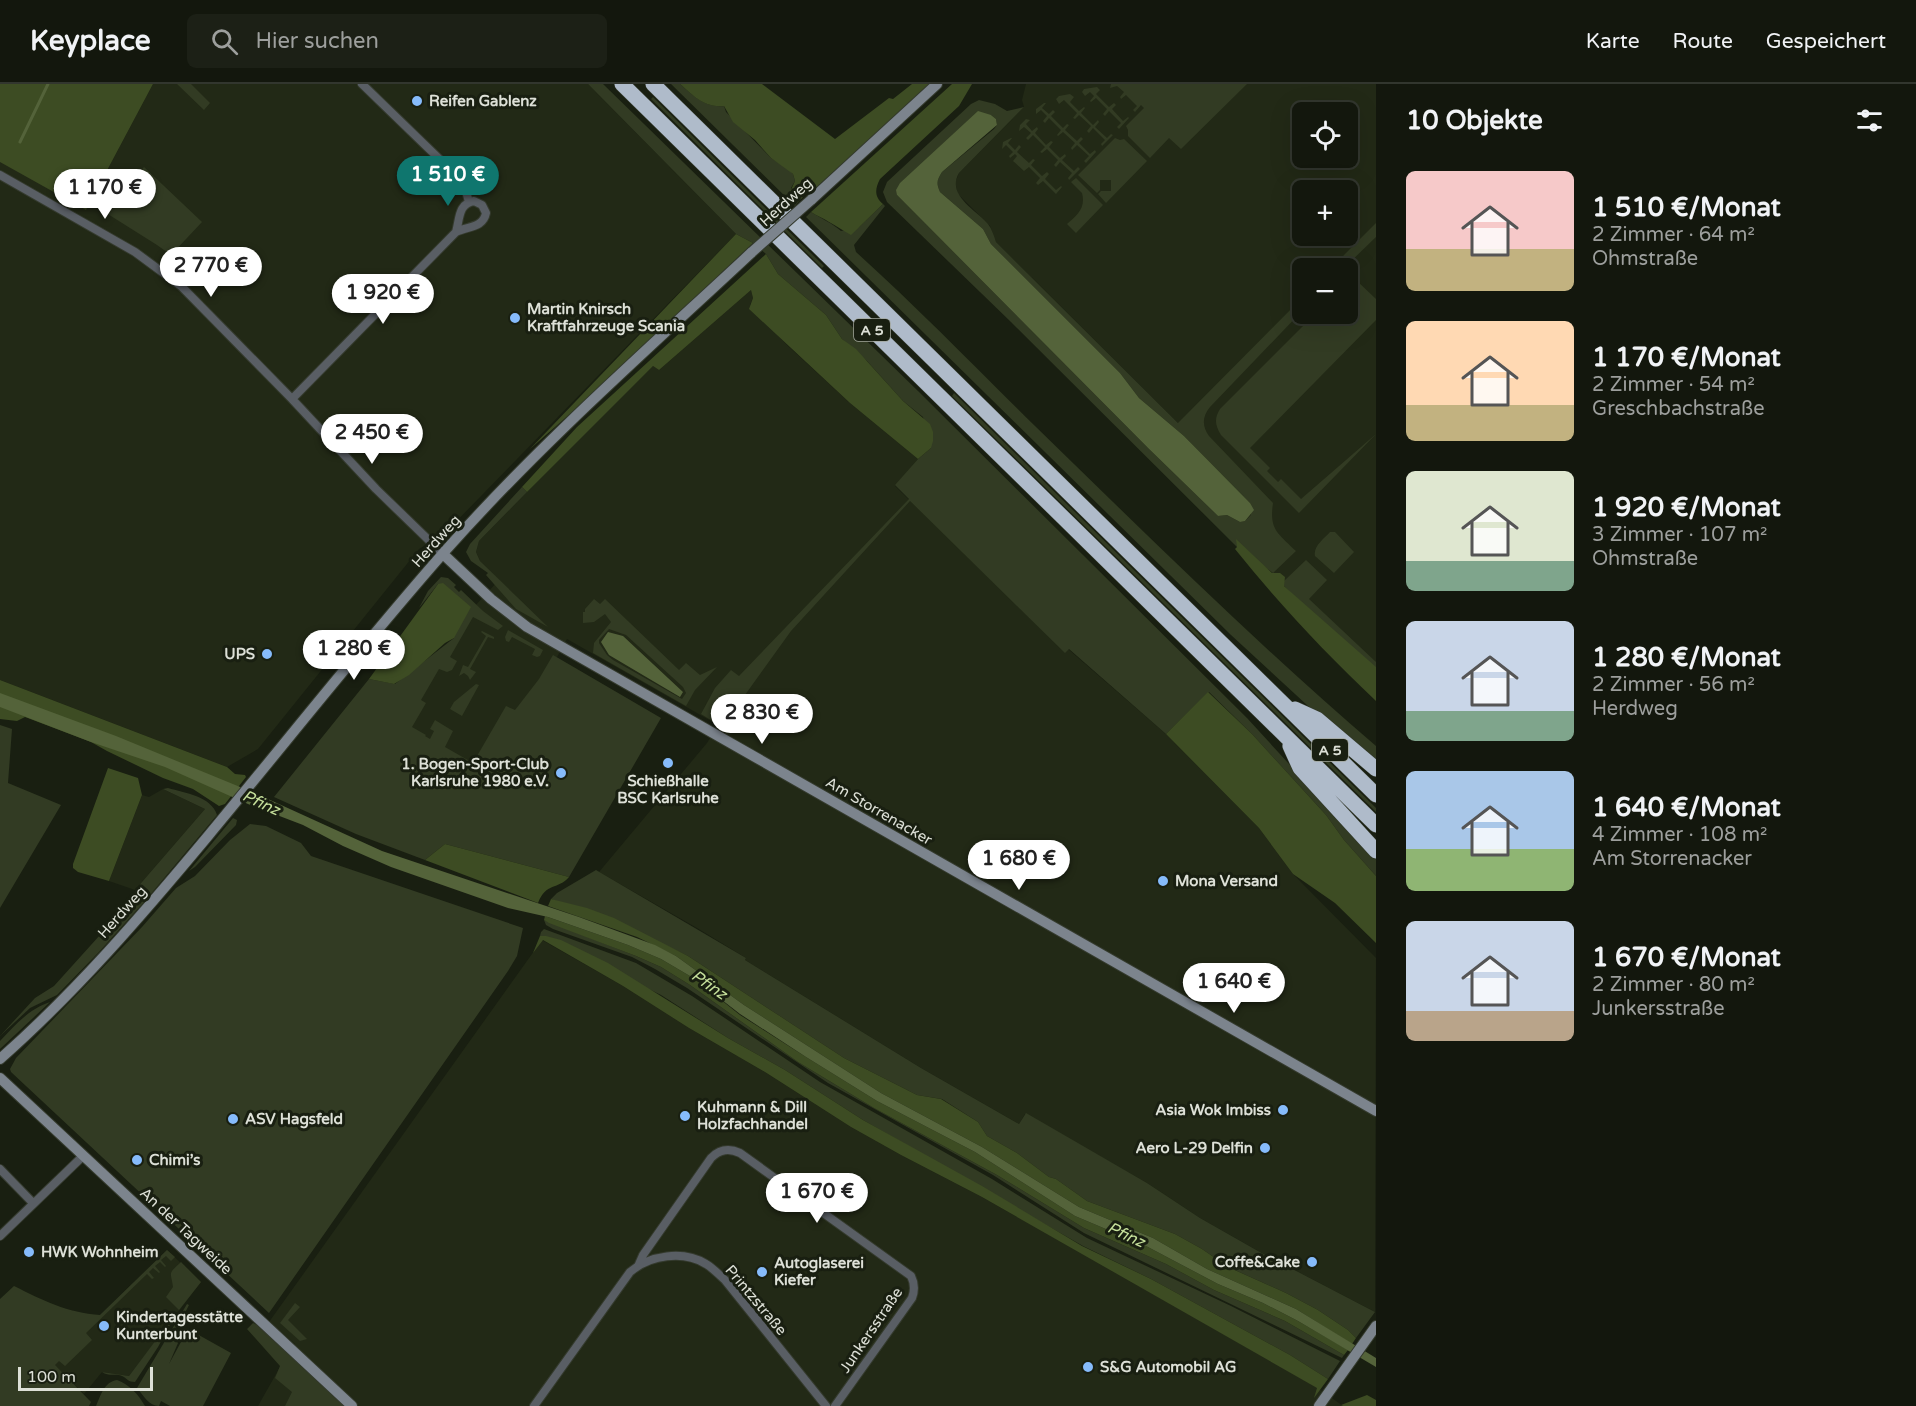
<!DOCTYPE html>
<html lang="de">
<head>
<meta charset="utf-8">
<style>
  :root { --surface:#13170d; --page:#1c2016; --text:#f1f3f6; --muted:#9d9f9d; --line:#32362e; --accent:#0f766e }
  body { margin:0; font-family:"Varela Round",sans-serif; background:var(--page); color:var(--text); height:100vh; display:flex; flex-direction:column; font-size:22px; white-space:nowrap }
  * { box-sizing:border-box; margin:0 }
  p { font-size:20px; color:var(--muted) }
  .icon { flex:none; width:33px; height:33px; fill:none; stroke:currentColor; stroke-width:2; stroke-linecap:round; stroke-linejoin:round }
  .map { position:relative; flex:1; overflow:hidden }
  .details { display:flex; flex-direction:column; background:var(--surface); width:540px }
  .details>* { flex:none }
  .buttons { position:absolute; left:1292px; top:18px; display:grid; gap:12px }
  .buttons a { display:grid; place-items:center; width:66px; height:66px; border-radius:9px; background:var(--surface); box-shadow:0 6px 24px #0002,0 0 0 2px var(--line); font-size:30px }
  .scale { position:absolute; left:18px; bottom:15px; width:135px; box-sizing:border-box; padding-left:6px; border:3px solid #dde0d7; border-top:0; font-size:16px; line-height:21px; white-space:nowrap; color:#dde0d7; -webkit-text-stroke:4px #191f11; paint-order:stroke }
  .price { position:absolute; translate:-50% -51px; padding:0 14px; border-radius:21px; background:#fff; color:#222; font-size:20px; line-height:39px; filter:drop-shadow(0 2px 3px #0008) }
  .price::after { content:''; position:absolute; left:50%; top:36px; width:18px; height:14px; margin-left:-9px; background:inherit; clip-path:polygon(0 0,100% 0,50% 100%) }
  .price.current { background:var(--accent); color:#fff }
  ul { padding:0; list-style:none }
  li { display:flex; align-items:center; gap:18px; height:150px; padding:0 30px }
  li span { display:grid; place-items:center; flex:none; width:168px; height:120px; border-radius:9px; color:#555 }
  li>.icon { margin-inline-start:auto }
  span .icon { width:72px; height:72px; fill:#fffc; stroke-width:1 }
  li b { font-size:26px }
  h2 { display:flex; justify-content:space-between; align-items:center; height:72px; padding:0 30px; font-size:26px }
  header { display:flex; align-items:center; gap:36px; box-sizing:border-box; height:84px; padding:0 30px; background:var(--surface); border-bottom:2px solid var(--line) }
  header strong { font-size:28px }
  nav { display:flex; gap:33px; margin-inline-start:auto; font-size:21px }
  .search { width:420px; height:54px; background:var(--page); display:flex; align-items:center; gap:15px; box-sizing:border-box; padding:0 21px; border-radius:9px; color:var(--muted); font-size:22px }
  main { display:flex; flex:1; min-height:0 }
  .map>svg:first-child { display:block }
</style>
</head>
<body>
<header>
<strong>Keyplace</strong>
<div class="search"><svg class="icon" aria-label="search" viewBox="0 0 24 24"><circle cx="10" cy="10" r="6"/><path d="M15 15l6 6"/></svg>Hier suchen</div>
<nav><a>Karte</a><a>Route</a><a>Gespeichert</a></nav>
</header>
<main>
<div class="map">
<svg width="1376" height="1322" viewBox="0 0 1376 1322">
  <rect width="100%" height="100%" fill="#191f11"/>
  <!-- built -->
  <path fill="#222916" fill-rule="evenodd" d="M153 0H588L736 150 445 449 419 465 258 665 227 683 0 596V76L86 126Z
    M1026 0H1376V583L1273 489 1178 339 996 158 990 142 958 110 955 99 959 89 1024 23 1022 16ZM1302 28H1347V74H1302ZM1302 106H1347V152H1302ZM1302 184H1347V230H1302Z
    M751 206 753 214 750 221 786 260 850 319 918 375 895 402 1065 568 1068 565 1166 650 1259 744 1293 790 1376 874 1375 1228 1258 1167 1200 1134 1147 1099 1025 1030 1019 1040 921 984 745 876 746 874 697 844 599 788 707 659 718 641 567 555 557 573 517 624 491 694 399 651 473 524 499 496 480 477 476 468 479 457 604 329 653 282 659 286Z
    M163 705 205 725 135 806 109 797 142 711 149 713Z
    M542 856 623 902 689 944 765 988 851 1043 901 1071 982 1113 1318 1304 1343 1322H258L280 1283 295 1260 269 1238Z
    M167 1166 201 1198 129 1292 102 1288 84 1310 54 1281 51 1221 83 1230 100 1231Z"/>
  <!-- green -->
  <path fill="#323b23" fill-rule="evenodd" d="M177 0H191L210 19 204 26Z
    M588 0H603L918 307 1247 634 1376 775V792L1344 756 1326 731 1252 650 1209 608 1166 650 1069 565 1065 569 910 417 791 547 722 643 701 630 715 604 731 586 739 592 909 415 895 401 918 375 931 364 923 333 903 317 867 277 842 255 826 231 778 190 766 170 753 159 736 150Z
    M671 0H680C694 12 705 24 724 22L726 28 771 74 787 84 793 90 795 97 791 104 793 114 798 118 795 122Z
    M1111 0H1247L1181 65 1169 54 1150 74 1128 52V46L1126 42 1144 24 1141 21 1135 28 1133 26 1137 22 1126 11 1121 15 1120 13 1124 8 1117 2 1110 4Z
    M1097 3 1100 6 1096 10 1109 23 1114 19 1116 21 1112 25 1123 37 1128 33 1129 34 1119 45 1117 43 1121 39 1109 27 1105 32 1103 30 1107 25 1096 14 1091 18 1090 17 1094 12 1090 8 1085 12 1082 8 1084 5Z
    M1070 10 1074 13 1070 18 1079 27 1084 23 1085 24 1081 29 1093 41 1098 36 1099 38 1095 43 1107 54 1111 50 1113 51 1102 62 1101 60 1105 56 1093 44 1089 49 1087 47 1091 42 1079 31 1075 35 1073 34 1077 29 1064 16 1059 20 1056 15 1059 12Z
    M653 13 824 182 822 184 651 15Z
    M979 16 995 20 1007 27 1024 23 959 89C946 111 976 126 988 140 992 145 994 152 996 158L1178 339 1302 214V227L1210 323C1202 333 1202 342 1209 352L1273 419C1269 446 1278 449 1296 467L1273 489 1237 463 1011 238 887 118 883 108 887 98 971 20ZM991 31 996 35 997 41 994 45 942 88C937 96 936 99 940 108L983 145 991 160 1120 289 1139 314 1184 352 1250 419 1251 431 1245 437 1240 438 1227 431 1218 432 1148 364 897 111Z
    M1044 19H1046L1042 24 1049 30 1053 26 1055 28 1051 32 1063 44 1067 40 1069 41 1065 46 1077 57 1081 53 1083 55 1079 59 1090 70 1095 66 1096 68 1086 79 1084 77 1089 72 1077 61 1072 66 1071 64 1075 59 1063 48 1058 52 1057 51 1061 46 1049 34 1045 39 1043 37 1047 32 1041 26 1036 30V25Z
    M1026 35 1030 36 1026 40 1032 47 1037 43 1038 45 1035 49 1046 61 1051 57 1053 58 1049 63 1060 74 1065 70 1066 72 1062 76 1074 87 1078 83 1080 85 1069 96 1068 94 1072 89 1060 78 1056 83 1054 81 1058 76 1047 65 1042 69 1040 68 1045 63 1033 51 1028 56 1026 54 1031 49 1024 43 1019 47 1020 41Z
    M1011 54H1012L1008 59 1015 66 1019 61 1021 63 1017 68 1029 79 1033 75 1035 76 1031 81 1042 92 1047 88 1049 90 1045 95 1056 106 1061 102 1062 103 1056 110 1043 97 1038 101 1036 99 1040 94 1029 83 1024 87 1013 77 1017 72 1015 70 1010 74 1009 72 1013 68 1006 61 1002 65 1003 58Z
    M1115 54 1120 56 1124 55 1147 77 1106 119 1098 110 1101 107H1111V96H1100V106L1097 109 1078 91Z
    M144 83 202 138 171 171 157 161 103 127Z
    M1076 94 1103 121 1076 149 1067 140C1077 131 1086 124 1082 109L1071 98Z
    M883 120 885 122 854 161 856 168C918 224 976 284 1035 342 1147 451 1258 561 1376 662V679L1308 622 1231 551 806 133 811 128C822 135 832 139 841 147L859 143Z
    M1376 139V153L1344 184H1331Z
    M1350 195H1355L1376 215V236L1250 364 1270 384 1267 387 1278 398 1281 395 1301 415 1376 350 1299 429 1221 351C1215 341 1214 335 1220 325L1315 230H1347V197Z
    M954 309 1376 724V728L952 312Z
    M522 403 527 408 479 457 476 468 480 477 548 543 516 525 486 491 488 489 471 477 466 468 470 460Z
    M1330 448H1335L1354 468 1334 489 1315 472C1313 462 1324 455 1330 448Z
    M1306 476 1327 496 1309 515 1376 578V593L1283 501 1284 497Z
    M441 493 448 494 456 501 454 503 459 508 461 506 483 527 503 542 498 546 473 533 450 573 457 577 452 586 447 588 439 585 421 616 426 619 412 643 426 651 425 652 430 655 434 647 430 645 435 636 453 647 445 663 473 679 506 622 515 626 539 595 553 571 661 634 569 793 445 760 425 776 356 750 274 713 369 595 395 600 454 554 438 500 419 524 428 507Z
    M594 515 600 520 605 515 679 586 686 579 700 591 717 583 695 606 686 622 593 569 594 559 611 538 605 530 594 538 583 539V528H585V525ZM609 545 626 551 683 603 686 609 682 615 613 576 607 571 599 559V556Z
    M508 546 543 566 540 572 537 573 532 571 535 565 512 553 509 558 506 557 505 553Z
    M482 547 494 553V555L488 553 470 585 476 588 470 596 468 592 464 589 459 592 463 581 468 583 486 552 481 548Z
    M476 600 479 601 462 632 450 625 454 618Z
    M0 641 12 645 8 699 61 721 0 824Z
    M168 704C185 709 211 712 217 731L145 817 99 868 57 911 30 924 0 952 35 914 54 902 137 810 135 806 205 725 163 705Z
    M233 734 237 736 236 741 195 783 189 787Z
    M250 740 266 742 301 759 311 772 523 844 517 872 508 887 269 1229 11 988 10 985 16 974 142 843 176 804 195 792 230 756Z
    M596 786 746 874 745 876 921 984 1019 1040 1026 1029 1147 1099 1200 1134 1258 1167 1375 1228 1356 1254 1348 1246 1318 1226 1286 1209 1228 1183 1202 1165 1175 1150 1087 1117 1056 1095 1049 1093 1017 1069 987 1052 978 1038 942 1015 917 1011 844 974 688 872 663 860 551 815 557 809Z
    M544 836 636 872 661 883 690 901 798 978 874 1024 997 1091 1084 1144 1166 1180 1214 1206 1285 1237 1344 1271 1342 1274 1084 1149 993 1091 828 999 687 904 655 885 632 873 553 845 546 841Z
    M544 845 636 879 692 912 820 998 992 1095 1087 1154 1231 1222 1340 1277 1328 1295 1290 1271 1151 1195 1083 1162 863 1036 785 986 728 954 661 911 540 852 541 848Z
    M50 918 49 919 0 965V957C15 941 29 925 50 918Z
    M167 1166 175 1173 171 1177 166 1172 161 1176 166 1182 165 1183 160 1178 155 1182 160 1188 159 1189 153 1184 149 1188 154 1194 152 1195 147 1190 86 1249 92 1256 65 1282 59 1277 55 1281 91 1318 89 1322H0V1215L14 1202C42 1216 68 1229 100 1231Z
    M181 1178 201 1198 179 1226 166 1213 173 1203C171 1187 167 1191 181 1178Z
    M295 1219 300 1223 288 1236 307 1255 300 1257 280 1239Z
    M187 1220 189 1221 173 1252 178 1259 169 1280 188 1245 231 1269 203 1322H170L161 1317 159 1322C149 1322 143 1311 137 1304Z
    M177 1228 158 1263 135 1298C128 1298 128 1295 122 1292 115 1289 109 1293 102 1288L129 1292Z
    M253 1239 259 1242 345 1322H285L292 1308 275 1294 280 1282 247 1245Z
    M117 1296C130 1301 138 1310 145 1322H96C101 1311 104 1298 117 1296Z"/>
  <!-- forest -->
  <path fill="#3d4c23" d="M0 0H153L86 126 0 78Z
    M680 0H762L835 55 889 14 893 15 912 0H931L810 109 808 108 798 118 789 110 795 97 793 90 771 74 755 56 733 38 724 22C704 24 694 12 680 0Z
    M952 0H972L959 22 880 95C875 105 874 112 883 120L851 151C843 147 837 142 829 138 823 134 817 132 811 128Z
    M736 150 753 159 596 307 530 365Z
    M766 170 778 190 826 231 842 255 856 265 903 317 930 340 933 348V357L931 364 918 375 850 319 749 225 753 214 751 206 659 286 653 282 527 408 522 403 577 343Z
    M1236 455 1272 489H1280L1285 493 1284 502 1376 583V617C1326 570 1278 519 1235 465L1237 463Z
    M443 499 471 523 454 554 445 559 409 591 394 600 369 595 438 500Z
    M0 596 227 683 235 690 245 691 246 693 225 720 219 722 193 705 163 694 107 667 91 658 25 633 17 637 0 635Z
    M1208 608 1252 650 1326 731 1344 756 1376 792V859L1335 819 1293 790 1259 744 1166 650Z
    M108 684 138 694 142 711 109 797 78 788 73 784V780Z
    M445 760 569 793C558 806 546 798 538 819L425 776Z
    M551 815 587 824 614 834 688 872 844 974 917 1011 941 1015 978 1038 987 1052 1017 1069 1049 1093 1056 1095 1087 1117 1175 1150 1202 1165 1228 1183 1286 1209 1318 1226 1348 1246 1356 1254 1352 1260 1296 1225 1207 1185 1153 1154 1079 1123 982 1063 881 1009 744 921 676 872 637 853 548 822Z
    M545 832 628 861 661 875 695 895 740 931 806 973 877 1017 975 1068 1075 1132 1146 1162 1218 1200 1263 1219 1298 1237 1348 1266 1344 1271 1285 1237 1214 1206 1166 1180 1084 1144 997 1091 874 1024 798 978 690 901 661 883 636 872 549 839 544 836Z
    M540 852H546L561 856 608 879 728 954 785 986 863 1036 982 1102 1082 1162 1151 1195 1290 1271 1328 1295 1314 1314 1317 1304 982 1113 901 1071 851 1043 765 988 689 944 623 902 543 856 533 869Z
    M1367 1311 1376 1316V1322H1343L1341 1321Z"/>
  <!-- water -->
  <path fill="#54633a" d="M978 27 991 31 996 35 997 41 942 88C937 96 936 99 940 108L983 145 991 160 1120 289 1139 314 1184 352 1250 419 1254 426 1245 437 1240 438 1227 431 1218 432 1148 364 897 111 896 106 900 99Z
    M608 548 623 552 683 608 680 613 609 571 601 558Z
    M0 609 116 652 257 710 382 767 579 833 655 861 676 872 744 921 881 1009 982 1063 1079 1123 1153 1154 1207 1185 1296 1225 1376 1274V1283L1298 1237 1263 1219 1218 1200 1146 1162 1075 1132 975 1068 877 1017 806 973 740 930 695 895 661 875 628 861 548 833 508 824 391 783 343 762 303 741 248 720 165 683 91 658 0 623Z"/>
  <g fill="none" stroke-linecap="round" stroke-linejoin="round">
    <!-- stream -->
    <path stroke="#54633a" stroke-width="3" d="M20 58 48 0"/>
    <!-- street casing -->
    <g stroke="#343a2d" stroke-width="10">
      <path id="street" d="M362 0 457 92 465 104 469 118
        M0 91 135 168 181 202 292 315 376 405 443 470
        M292 315 456 148C468 142 483 144 486 129L482 121 474 117C458 120 460 134 456 148
        M0 1085 33 1119
        M0 1152 83 1072
        M639 1180 643 1171 711 1074C720 1065 729 1064 740 1069L911 1192C915 1200 915 1206 912 1214L835 1322
        M534 1322 630 1188C650 1171 683 1166 706 1180 713 1184 719 1191 725 1196L826 1322"/>
    </g>
    <!-- secondary casing -->
    <g stroke="#343a2d" stroke-width="12">
      <path id="secondary" d="M811 116 937 0
        M443 470 491 515 527 543 1376 1027
        M0 975C76 908 143 830 208 752 287 657 364 559 446 466 541 359 648 265 752 168
        M0 994 352 1322
        M1319 1322 1376 1242"/>
    </g>
    <!-- highway casing -->
    <g stroke="#343a2d" stroke-width="16">
      <path id="highway" d="M622 0 1376 741
        M653 0 1376 711
        M1295 625 1317 635 1376 685
        M1290 662 1300 684 1376 767"/>
    </g>
    <!-- street -->
    <use href="#street" stroke="#595e64" stroke-width="8"/>
    <!-- secondary -->
    <use href="#secondary" stroke="#7c848d" stroke-width="10"/>
    <!-- highway -->
    <use href="#highway" stroke="#afbbca" stroke-width="15"/>
    <!-- secondary-bridge casing -->
    <g stroke="#343a2d" stroke-width="12" stroke-linecap="butt">
      <path id="secondary-bridge" d="M752 168 811 116"/>
    </g>
    <!-- secondary-bridge -->
    <use href="#secondary-bridge" stroke="#7c848d" stroke-width="10"/>
  </g>
  <!-- markers -->
  <g fill="#86bbfb" stroke="#191f11" stroke-width="2">
    <circle cx="417" cy="17" r="6"/>
    <circle cx="515" cy="234" r="6"/>
    <circle cx="267" cy="570" r="6"/>
    <circle cx="668" cy="679" r="6"/>
    <circle cx="561" cy="689" r="6"/>
    <circle cx="1163" cy="797" r="6"/>
    <circle cx="1283" cy="1026" r="6"/>
    <circle cx="685" cy="1032" r="6"/>
    <circle cx="233" cy="1035" r="6"/>
    <circle cx="1265" cy="1064" r="6"/>
    <circle cx="137" cy="1076" r="6"/>
    <circle cx="29" cy="1168" r="6"/>
    <circle cx="1312" cy="1178" r="6"/>
    <circle cx="762" cy="1188" r="6"/>
    <circle cx="104" cy="1242" r="6"/>
    <circle cx="1088" cy="1283" r="6"/>
  </g>
  <g text-anchor="middle" dominant-baseline="central" stroke-width="6" stroke-linejoin="round" paint-order="stroke">
    <!-- shield labels -->
    <g fill="#191f11" stroke="#a2a69c" stroke-width="1.5">
      <rect x="854" y="235" width="36" height="22" rx="4.5"/>
      <rect x="1312" y="655" width="36" height="22" rx="4.5"/>
    </g>
    <g font-size="14" font-weight="bold" fill="#dde0d7">
      <text x="872" y="246">A 5</text>
      <text x="1330" y="666">A 5</text>
    </g>
    <!-- poi labels -->
    <g font-size="15" font-weight="bold" fill="#dde0d7" stroke="#191f11" text-anchor="start">
      <text x="429" y="17">Reifen Gablenz</text>
      <text x="527" y="225">Martin Knirsch<tspan x="527" dy="17">Kraftfahrzeuge Scania</tspan></text>
      <text x="255" y="570" text-anchor="end">UPS</text>
      <text x="549" y="680" text-anchor="end">1. Bogen-Sport-Club<tspan x="549" dy="17">Karlsruhe 1980 e.V.</tspan></text>
      <text x="668" y="697" text-anchor="middle">Schießhalle<tspan x="668" dy="17">BSC Karlsruhe</tspan></text>
      <text x="1175" y="797">Mona Versand</text>
      <text x="697" y="1023">Kuhmann &amp; Dill<tspan x="697" dy="17">Holzfachhandel</tspan></text>
      <text x="1271" y="1026" text-anchor="end">Asia Wok Imbiss</text>
      <text x="245" y="1035">ASV Hagsfeld</text>
      <text x="1253" y="1064" text-anchor="end">Aero L-29 Delfin</text>
      <text x="149" y="1076">Chimi’s</text>
      <text x="41" y="1168">HWK Wohnheim</text>
      <text x="1300" y="1178" text-anchor="end">Coffe&amp;Cake</text>
      <text x="774" y="1179">Autoglaserei<tspan x="774" dy="17">Kiefer</tspan></text>
      <text x="116" y="1233">Kindertagesstätte<tspan x="116" dy="17">Kunterbunt</tspan></text>
      <text x="1100" y="1283">S&amp;G Automobil AG</text>
    </g>
    <!-- street labels -->
    <g font-size="15" fill="#dde0d7" stroke="#191f11">
      <text transform="translate(786 118) rotate(-42)">Herdweg</text>
      <text transform="translate(436 457) rotate(-48)">Herdweg</text>
      <text transform="translate(879 727) rotate(30)">Am Storrenacker</text>
      <text transform="translate(122 828) rotate(-48)">Herdweg</text>
      <text transform="translate(186 1147) rotate(43)">An der Tagweide</text>
      <text transform="translate(756 1216) rotate(50)">Printzstraße</text>
      <text transform="translate(871 1246) rotate(-56)">Junkersstraße</text>
    </g>
    <!-- water labels -->
    <g font-size="16" font-style="italic" fill="#c6e09b" stroke="#191f11">
      <text transform="translate(261 719) rotate(25)">Pfinz</text>
      <text transform="translate(709 901) rotate(35)">Pfinz</text>
      <text transform="translate(1126 1151) rotate(25)">Pfinz</text>
    </g>
  </g>
</svg>
<div class="buttons">
<a><svg class="icon" aria-label="locate" viewBox="0 0 24 24"><circle cx="12" cy="12" r="6"/><path d="M12 2v4M12 18v4M2 12h4M18 12h4"/></svg></a>
<a>+</a>
<a>−</a>
</div>
<div class="scale">100 m</div>
<b class="price current" style="left:448px;top:123px">1 510 €</b>
<b class="price" style="left:105px;top:136px">1 170 €</b>
<b class="price" style="left:211px;top:214px">2 770 €</b>
<b class="price" style="left:383px;top:241px">1 920 €</b>
<b class="price" style="left:372px;top:381px">2 450 €</b>
<b class="price" style="left:354px;top:597px">1 280 €</b>
<b class="price" style="left:762px;top:661px">2 830 €</b>
<b class="price" style="left:1019px;top:807px">1 680 €</b>
<b class="price" style="left:1234px;top:930px">1 640 €</b>
<b class="price" style="left:817px;top:1140px">1 670 €</b>
</div>
<section class="details">
<h2>10 Objekte<svg class="icon" aria-label="filters" viewBox="0 0 24 24"><path d="M4 7h16M4 17h16"/><circle cx="9" cy="7" r="2"/><circle cx="15" cy="17" r="2"/></svg></h2>
<ul>
<li><span style="background:linear-gradient(#f6c9c9 65%,#c2b280 0)"><svg class="icon" aria-label="home" viewBox="0 0 24 24"><path d="M3 11l9-7 9 7M6 9v11h12V9"/></svg></span><div><b>1 510 €/Monat</b><p>2 Zimmer · 64 m²</p><p>Ohmstraße</p></div></li>
<li><span style="background:linear-gradient(#ffd9b3 70%,#c2b280 0)"><svg class="icon" aria-label="home" viewBox="0 0 24 24"><path d="M3 11l9-7 9 7M6 9v11h12V9"/></svg></span><div><b>1 170 €/Monat</b><p>2 Zimmer · 54 m²</p><p>Greschbachstraße</p></div></li>
<li><span style="background:linear-gradient(#dfe7d0 75%,#7fa58c 0)"><svg class="icon" aria-label="home" viewBox="0 0 24 24"><path d="M3 11l9-7 9 7M6 9v11h12V9"/></svg></span><div><b>1 920 €/Monat</b><p>3 Zimmer · 107 m²</p><p>Ohmstraße</p></div></li>
<li><span style="background:linear-gradient(#c9d6e8 75%,#7fa58c 0)"><svg class="icon" aria-label="home" viewBox="0 0 24 24"><path d="M3 11l9-7 9 7M6 9v11h12V9"/></svg></span><div><b>1 280 €/Monat</b><p>2 Zimmer · 56 m²</p><p>Herdweg</p></div></li>
<li><span style="background:linear-gradient(#a9c7e8 65%,#8fb573 0)"><svg class="icon" aria-label="home" viewBox="0 0 24 24"><path d="M3 11l9-7 9 7M6 9v11h12V9"/></svg></span><div><b>1 640 €/Monat</b><p>4 Zimmer · 108 m²</p><p>Am Storrenacker</p></div></li>
<li><span style="background:linear-gradient(#c9d6e8 75%,#b9a48a 0)"><svg class="icon" aria-label="home" viewBox="0 0 24 24"><path d="M3 11l9-7 9 7M6 9v11h12V9"/></svg></span><div><b>1 670 €/Monat</b><p>2 Zimmer · 80 m²</p><p>Junkersstraße</p></div></li>
</ul>
</section>
</main>
</body>
</html>
